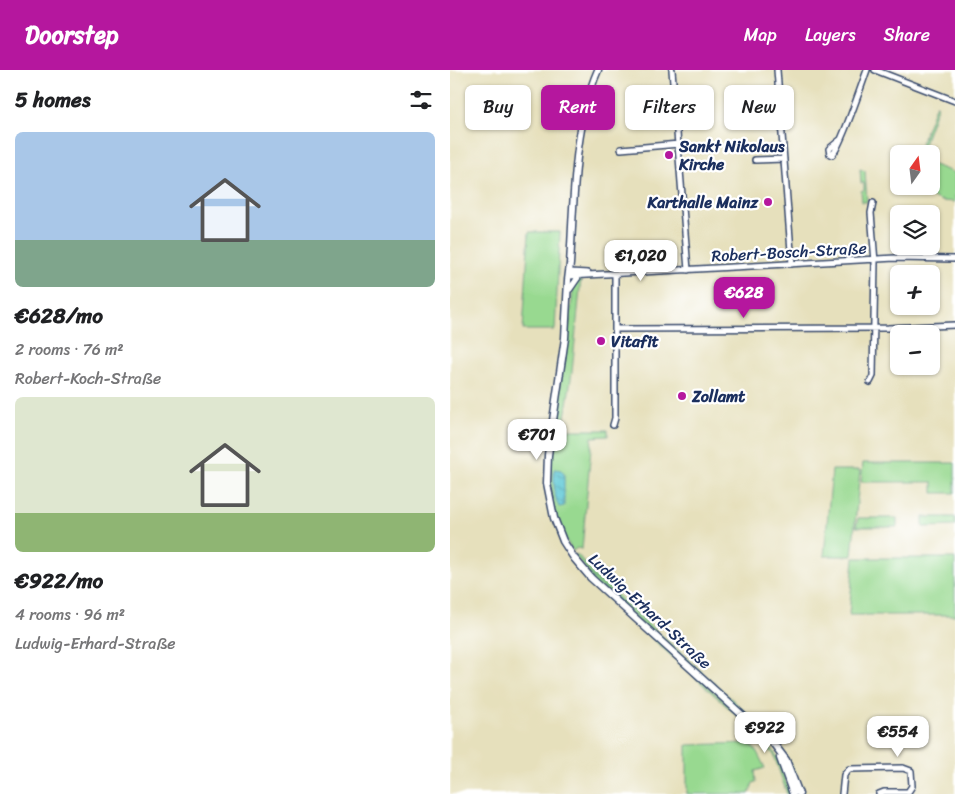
<!DOCTYPE html>
<html lang="en">
<head>
<meta charset="utf-8">
<style>
  :root { --surface:#fff; --page:#f2f2f2; --text:#202124; --muted:#757577; --accent:#b5179e }
  body { margin:0; font-family:Sriracha,sans-serif; background:var(--page); color:var(--text); height:100vh; display:flex; flex-direction:column; font-size:19px; white-space:nowrap }
  * { box-sizing:border-box; margin:0 }
  p { font-size:16px; color:var(--muted) }
  .icon { flex:none; width:28px; height:28px; fill:none; stroke:currentColor; stroke-width:2; stroke-linecap:round; stroke-linejoin:round }
  .map { position:relative; flex:1; overflow:hidden }
  .panel { display:flex; flex-direction:column; background:var(--surface); width:450px }
  .panel>* { flex:none }
  .hud { position:absolute; left:15px; top:15px; width:415px; height:45px; display:flex; gap:10px }
  .needle { width:32px; rotate:14deg }
  .buttons { position:absolute; left:440px; top:75px; display:grid; gap:10px }
  .buttons a { display:grid; place-items:center; width:50px; height:50px; border-radius:8px; background:var(--surface); box-shadow:0 1px 4px #0004; font-size:25px }
  .price { position:absolute; translate:-50% -42px; padding:0 11px; border-radius:10px; background:#fff; color:#222; font-size:16px; line-height:32px; filter:drop-shadow(0 1px 2px #0008) }
  .price::after { content:''; position:absolute; left:50%; top:30px; width:15px; height:11px; margin-left:-8px; background:inherit; clip-path:polygon(0 0,100% 0,50% 100%) }
  .price.on { background:var(--accent); color:#fff }
  ul { padding:0; list-style:none }
  li { display:grid; align-content:center; gap:10px; height:265px; padding:0 15px }
  li span { display:grid; place-items:center; height:155px; border-radius:8px; color:#555 }
  li>.icon { margin-inline-start:auto }
  span .icon { width:90px; height:90px; fill:#fffc; stroke-width:1 }
  li b { font-size:21px }
  h2 { display:flex; justify-content:space-between; align-items:center; height:60px; padding:0 15px; font-size:21px }
  .pill { padding:0 18px; border-radius:8px; background:var(--surface); box-shadow:0 1px 4px #0004; font-size:18px; line-height:45px }
  .pill.on { background:var(--accent); color:#fff }
  header { display:flex; align-items:center; gap:30px; box-sizing:border-box; height:70px; padding:0 25px; background:var(--accent); color:#fff }
  header strong { font-size:24px }
  nav { display:flex; gap:28px; margin-inline-start:auto; font-size:18px }
  main { display:flex; flex:1; min-height:0 }
  .map>svg:first-child { display:block }
</style>
</head>
<body>
<header>
<strong>Doorstep</strong>
<nav><a>Map</a><a>Layers</a><a>Share</a></nav>
</header>
<main>
<section class="panel">
<h2>5 homes<svg class="icon" aria-label="filters" viewBox="0 0 24 24"><path d="M4 7h16M4 17h16"/><circle cx="9" cy="7" r="2"/><circle cx="15" cy="17" r="2"/></svg></h2>
<ul>
<li><span style="background:linear-gradient(#a9c7e8 70%,#7fa58c 0)"><svg class="icon" aria-label="home" viewBox="0 0 24 24"><path d="M3 11l9-7 9 7M6 9v11h12V9"/></svg></span><div><b>€628/mo</b><p>2 rooms · 76 m²</p><p>Robert-Koch-Straße</p></div></li>
<li><span style="background:linear-gradient(#dfe7d0 75%,#8fb573 0)"><svg class="icon" aria-label="home" viewBox="0 0 24 24"><path d="M3 11l9-7 9 7M6 9v11h12V9"/></svg></span><div><b>€922/mo</b><p>4 rooms · 96 m²</p><p>Ludwig-Erhard-Straße</p></div></li>
</ul>
</section>
<div class="map">
<svg width="505" height="724" viewBox="0 0 505 724">
  <defs>
    <pattern id="water-waves" width="16" height="10" patternUnits="userSpaceOnUse" patternTransform="scale(1.25)"><rect width="16" height="10" fill="#5cc7d5"/><path d="M0 5q4-4 8 0t8 0" fill="none" stroke="#4ba2b0"/></pattern>
  </defs>
  <rect width="100%" height="100%" fill="#fff"/>
  <filter id="ink" filterUnits="userSpaceOnUse"><feTurbulence type="fractalNoise" baseFrequency=".02" numOctaves="2"/><feDisplacementMap in="SourceGraphic" scale="10" xChannelSelector="R" yChannelSelector="G"/><feConvolveMatrix kernelMatrix="1 2 1 2 8 2 1 2 1" color-interpolation-filters="sRGB"/></filter>
  <filter id="wash" filterUnits="userSpaceOnUse"><feTurbulence type="fractalNoise" baseFrequency=".0096" numOctaves="4" result="noise"/><feDisplacementMap in="SourceGraphic" scale="20" xChannelSelector="R" yChannelSelector="G"/><feGaussianBlur stdDeviation="1.12" result="paint"/><feColorMatrix in="noise" values="0 0 0 0 0 0 0 0 0 0 0 0 0 0 0 0 0 1.4 0 .05"/><feComposite in="paint" operator="in"/></filter>
  <g filter="url(#wash)">
    <rect width="100%" height="100%" fill="#e6e0bc"/>
    <!-- grass -->
    <path fill="#98d990" stroke="#5a8477" d="M486 34 487 37 470 84H467Z
      M481 94 505 103V132L492 131 457 116H481Z
      M410 99 415 101 417 132H412L411 121 414 120V113H411Z
      M79 162H110L105 260H73Z
      M130 208H131L122 302 113 360H158V366L142 367 132 479 127 478 123 481C88 434 101 374 109 322 114 288 120 254 123 219L124 215Z
      M413 393H505V423H483V412H411Z
      M382 400H410L402 486H374Z
      M473 447H505V456L473 457Z
      M408 448H447V457H406Z
      M127 484 145 505 308 653C332 678 342 690 353 724L337 688 143 507 125 486Z
      M122 488 317 672 328 688 340 724H337L324 685 304 661 138 510 121 492 120 489Z
      M404 488H505V545H399Z
      M298 673 306 680 315 698 305 701 306 712 303 713 299 724H237V675Z"/>
    <!-- water -->
    <path fill="url(#water-waves)" stroke="#3c7b9a" d="M104 399 111 400 114 404V436L109 437C103 424 104 413 104 399Z"/>
    <g fill="none" stroke-linecap="round" stroke-linejoin="round">
      <!-- stream -->
      <path stroke="#5cc7d5" stroke-width="1" d="M232 586 317 663"/>
    </g>
  </g>
  <g filter="url(#ink)">
    <g fill="none" stroke-linecap="round" stroke-linejoin="round">
      <!-- minor casing -->
      <g stroke="#394a6c" stroke-width="8">
        <path id="minor" d="M222 0 238 200
          M327 0 342 194
          M425 0 505 31
          M184 24 224 20
          M390 70 379 79 380 84 382 85C390 79 412 14 417 0
          M171 79 229 74
          M305 90 334 89
          M120 202 138 203
          M119 206 445 188 505 189
          M120 219 129 206
          M165 259 438 258 505 255
          M420 312 423 306 425 192 421 143 423 133
          M163 355 165 348V204
          M392 724 394 705 399 699 453 698 461 701 462 716 458 722H434L429 724"/>
      </g>
      <!-- major casing -->
      <g stroke="#394a6c" stroke-width="9">
        <path id="major" d="M148 0C123 57 124 132 120 194L118 210 115 268 98 385 97 413 104 448 113 471 124 488 141 508 323 673 336 690 349 724
          M330 688 343 724"/>
      </g>
      <!-- minor -->
      <use href="#minor" stroke="#fff" stroke-width="5"/>
      <!-- major -->
      <use href="#major" stroke="#fff" stroke-width="6"/>
    </g>
  </g>
  <!-- markers -->
  <g fill="#b5179e" stroke="#fff" stroke-width="2">
    <circle cx="219" cy="85" r="5"/>
    <circle cx="318" cy="132" r="5"/>
    <circle cx="151" cy="271" r="5"/>
    <circle cx="232" cy="326" r="5"/>
  </g>
  <g text-anchor="middle" dominant-baseline="central" stroke-width="4.5" stroke-linejoin="round" paint-order="stroke">
    <!-- poi labels -->
    <g font-size="16" font-weight="bold" fill="#1b2f5e" stroke="#fff" text-anchor="start">
      <text x="229" y="76">Sankt Nikolaus<tspan x="229" dy="18">Kirche</tspan></text>
      <text x="308" y="132" text-anchor="end">Karthalle Mainz</text>
      <text x="161" y="271">Vitafit</text>
      <text x="242" y="326">Zollamt</text>
    </g>
    <!-- street labels -->
    <g font-size="16" fill="#1b2f5e" stroke="#fff">
      <text transform="translate(339 182) rotate(-3)">Robert-Bosch-Straße</text>
      <text transform="translate(200 541) rotate(43)">Ludwig-Erhard-Straße</text>
    </g>
  </g>
</svg>
<div class="buttons">
<a><svg class="needle" viewBox="-14 -14 28 28"><path d="M0-13l5 13h-10z" fill="#e53935"/><path d="M0 13l5-13h-10z" fill="#757577"/></svg></a>
<a><svg class="icon" aria-label="layers" viewBox="0 0 24 24"><path d="M12 4l9 5-9 5-9-5zM3 14l9 5 9-5"/></svg></a>
<a>+</a>
<a>−</a>
</div>
<b class="price" style="left:191px;top:212px">€1,020</b>
<b class="price on" style="left:294px;top:249px">€628</b>
<b class="price" style="left:87px;top:391px">€701</b>
<b class="price" style="left:315px;top:684px">€922</b>
<b class="price" style="left:448px;top:688px">€554</b>
<div class="hud">
<a class="pill">Buy</a>
<a class="pill on">Rent</a>
<a class="pill">Filters</a>
<a class="pill">New</a>
</div>
</div>
</main>
</body>
</html>
